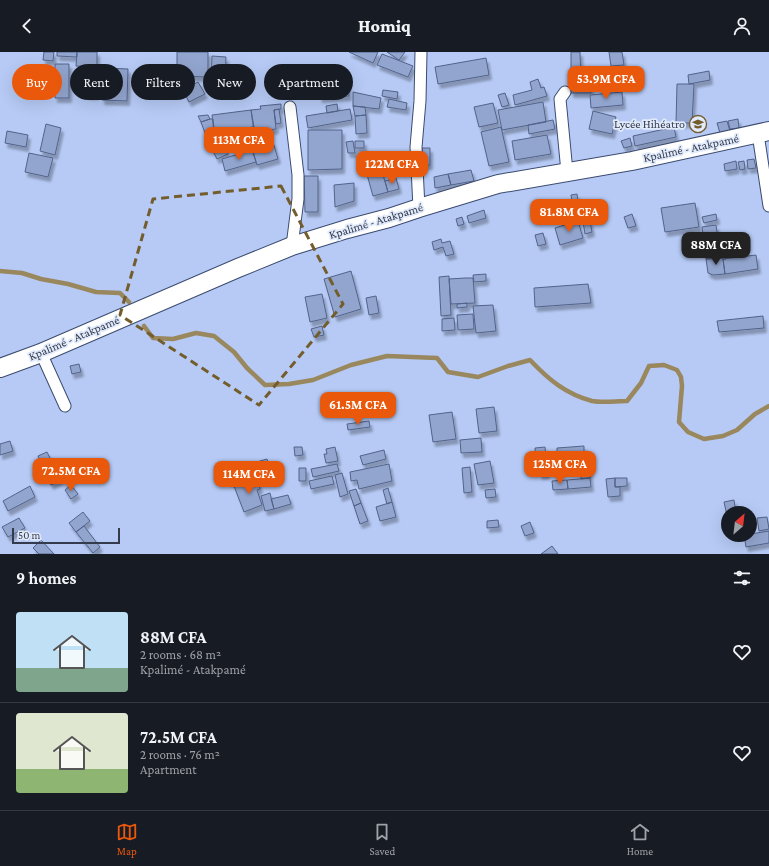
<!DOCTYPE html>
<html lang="en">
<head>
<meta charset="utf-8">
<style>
  :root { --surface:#171b24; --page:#20242c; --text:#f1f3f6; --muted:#9ea1a6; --line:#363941; --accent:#ea580c }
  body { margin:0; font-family:"Crimson Pro",serif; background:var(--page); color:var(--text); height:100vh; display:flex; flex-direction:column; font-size:15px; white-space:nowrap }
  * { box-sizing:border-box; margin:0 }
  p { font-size:13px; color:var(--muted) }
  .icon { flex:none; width:22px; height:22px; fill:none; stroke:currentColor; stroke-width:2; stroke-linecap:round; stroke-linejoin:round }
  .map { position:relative; height:502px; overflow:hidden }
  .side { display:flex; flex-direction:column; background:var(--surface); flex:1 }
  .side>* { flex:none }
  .banner { position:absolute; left:12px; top:12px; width:400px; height:36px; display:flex; gap:8px }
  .needle { width:26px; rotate:28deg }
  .tools { position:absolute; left:721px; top:454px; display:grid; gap:8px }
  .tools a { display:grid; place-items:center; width:36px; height:36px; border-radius:50%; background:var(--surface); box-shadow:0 4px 16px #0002; font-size:20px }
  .scale { position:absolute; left:12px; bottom:10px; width:108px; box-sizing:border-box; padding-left:4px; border:2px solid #333b4c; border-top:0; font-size:11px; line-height:14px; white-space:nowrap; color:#333b4c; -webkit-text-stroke:3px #e2ebfc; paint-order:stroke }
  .price { position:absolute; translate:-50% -34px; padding:0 9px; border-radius:8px; background:var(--accent); color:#fff; font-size:13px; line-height:26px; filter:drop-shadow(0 1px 2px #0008) }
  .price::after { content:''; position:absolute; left:50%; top:24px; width:12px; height:9px; margin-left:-6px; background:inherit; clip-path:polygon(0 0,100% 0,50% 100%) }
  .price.current { background:#222; color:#fff }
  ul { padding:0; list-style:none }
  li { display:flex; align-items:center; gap:12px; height:100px; padding:0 16px }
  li+li { border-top:1px solid var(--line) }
  li span { display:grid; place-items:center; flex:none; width:112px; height:80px; border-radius:4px; color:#555 }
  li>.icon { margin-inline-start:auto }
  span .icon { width:48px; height:48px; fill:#fffc; stroke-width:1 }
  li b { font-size:17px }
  h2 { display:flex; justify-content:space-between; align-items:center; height:48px; padding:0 16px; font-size:17px }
  .tag { padding:0 14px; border-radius:18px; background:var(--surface); box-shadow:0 4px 16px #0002; font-size:14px; line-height:36px }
  .tag.current { background:var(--accent); color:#fff }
  header { display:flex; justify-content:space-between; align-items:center; height:52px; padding:0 16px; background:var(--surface); font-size:18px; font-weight:800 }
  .tab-bar { display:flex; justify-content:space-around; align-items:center; height:56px; border-top:1px solid var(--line); background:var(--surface); font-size:11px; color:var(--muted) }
  .tab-bar a { display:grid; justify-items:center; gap:2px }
  .tab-bar .current { color:var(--accent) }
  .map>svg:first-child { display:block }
</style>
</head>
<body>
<header><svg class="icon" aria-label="back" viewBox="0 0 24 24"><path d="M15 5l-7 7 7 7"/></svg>Homiq<svg class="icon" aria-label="person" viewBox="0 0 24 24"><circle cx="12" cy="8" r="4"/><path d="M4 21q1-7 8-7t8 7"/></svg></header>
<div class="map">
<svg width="769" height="502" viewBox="0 0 769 502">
  <defs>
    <filter id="shadow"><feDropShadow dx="2.5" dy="4.5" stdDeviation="1" flood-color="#0004"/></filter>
  </defs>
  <rect width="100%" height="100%" fill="#b6caf5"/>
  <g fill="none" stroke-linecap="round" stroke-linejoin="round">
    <!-- stream -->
    <path stroke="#99875e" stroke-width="4.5" d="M0 219 22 221 41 227 68 232 96 240 120 241 129 250
      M144 274 153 286 173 287 196 281 214 284 234 300 247 316 265 333 289 332 313 328 351 313 387 304 437 306 448 320 478 325 508 314 530 308C549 328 566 342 592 349 602 351 616 349 627 349L641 331 649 314 664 313 677 318 681 325 682 334 679 370 688 380 704 387 723 384 737 378 755 362 769 354"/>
  </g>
  <!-- building -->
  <path fill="#92a5ce" stroke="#526389" filter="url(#shadow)" d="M44 0H54L53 9 43 8Z
    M57 0H77V5L57 4Z
    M77 0H97V15L76 14Z
    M177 0H208V25L177 24Z
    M349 0H378L373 11Z
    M387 0H405L399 8Z
    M571 0H580L581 28H571Z
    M609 0H622L624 13 611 14Z
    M382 2 413 14 408 25 377 13Z
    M212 4 226 5 225 29H211Z
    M486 6 489 23 438 32 435 15Z
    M55 12H69V46H55Z
    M103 16 128 17 127 49 102 48Z
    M89 18 98 19 96 43H87Z
    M709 19 710 28 689 32 688 23Z
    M538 27 541 36 544 35 547 44 515 53 513 43 532 38 530 30Z
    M348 28 349 44 320 46 318 30Z
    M571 28H591V41H571Z
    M198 30 205 42 189 50 183 38Z
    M677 32H694L692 71H676Z
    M383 38 398 40 397 47 382 44Z
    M353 40 381 46 379 57 353 54Z
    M622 40 623 53 591 56 590 43Z
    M505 41 509 53 502 55 498 43Z
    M389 47 407 51 406 58 387 55Z
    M543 50 546 70 502 78 498 58Z
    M493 51 498 71 479 75 474 55Z
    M281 52V57L274 58 276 77 254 80 251 58 261 57 260 54Z
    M337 52 338 59 327 61 326 54Z
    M353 54 365 55 366 63 355 64Z
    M279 57 281 71 276 72 274 58Z
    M350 57 352 68 308 76 306 64Z
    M251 58 254 75 214 80 212 63Z
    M593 59 616 65 612 82 589 77Z
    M208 63 210 67 201 70 198 64Z
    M366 63 367 81 356 82 355 64Z
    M210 67H213L214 77 205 81 201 70Z
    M738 67 739 76 730 77 728 69Z
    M553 68 555 77 529 82 528 73Z
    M727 69 730 79 720 81 717 71Z
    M46 72 61 76 55 103 40 99Z
    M254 75V80L215 84 214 80Z
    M501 75 509 110 489 114 481 80Z
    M674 75 676 85 635 94 633 84Z
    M308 78H342V117L308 118Z
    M7 79 28 83 26 95 5 91Z
    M210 79 218 97 213 99 205 81Z
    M547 83 551 102 515 108 512 89Z
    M220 85 228 102 217 107 213 99 218 97 214 88Z
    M630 86 632 94 624 96 621 89Z
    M353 89 355 101H348L346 90Z
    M355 89H364V96H355Z
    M273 90 278 107 257 113 252 96Z
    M422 96H430V113H422Z
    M252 98 256 110 225 119 222 107Z
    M29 101 53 106 48 125 25 120Z
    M754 107 756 116 748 117 747 108Z
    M736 109 737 117 725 119 724 112Z
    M744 109 745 117 740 118 738 110Z
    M381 116 388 140 373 144 366 119Z
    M471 118 474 129 451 133 448 122Z
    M448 122 451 133 435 136 434 125Z
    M304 124H318V160H305Z
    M396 126 399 137 388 140 385 129Z
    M354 131V149L335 155 334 133Z
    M577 142 578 149 572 150 571 143Z
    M555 151H563L562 167 554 166Z
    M695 151 699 175 665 180 661 156Z
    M484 158 486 166 469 171 467 164Z
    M632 162 636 174 628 176 624 165Z
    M716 162 717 168 704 171 702 165Z
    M462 165 464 172 458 174 456 167Z
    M578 169 583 186 560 193 555 176Z
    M590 169 592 180 585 182 583 170Z
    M716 173 721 206 706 207 702 175Z
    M543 181 546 192 538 194 535 183Z
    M441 187 442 191 450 189 454 202 446 204 443 195 434 198 432 190Z
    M725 198 730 202 726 207H723L721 206 720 203Z
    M756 203 758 217 725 222 723 207Z
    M721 206 723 207 725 222 713 223 708 221 706 207Z
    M351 219 361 257 335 265 324 227Z
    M486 222V229L474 230 473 223Z
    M449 224 451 263 441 264 439 225Z
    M465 226H473L475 251 451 252 449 227Z
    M588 232 591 251 535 255 534 236Z
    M322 242 327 266 310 270 305 245Z
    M376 244 379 261 369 263 366 246Z
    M467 251V255L457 256V252Z
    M493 253 496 279 476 281 473 254Z
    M473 262 474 277 458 278 457 263Z
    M763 264 764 276 719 280 717 269Z
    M454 266 455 278 442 279V267Z
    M322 274 324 283 314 285 311 277Z
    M79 312 81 320 72 322 70 314Z
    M494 355 497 379 479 381 476 357Z
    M452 360 456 387 433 390 429 363Z
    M369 369 370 375 348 378 347 372Z
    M481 386 482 400 461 401 460 388Z
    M10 389 13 399 0 403V392Z
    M584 394V404L557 406V396Z
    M294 395H302L303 403 295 404Z
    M335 395 338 409 326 411 324 402H327L326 397Z
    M545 395 547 414 536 415 535 396Z
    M384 398 386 407 363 413 360 404Z
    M47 400 61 428 51 433 38 404Z
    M267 407 271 419 230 431 226 419Z
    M490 409 494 431 478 433 474 412Z
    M589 410 590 426 581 427 580 411Z
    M337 412 339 419 313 425 311 417Z
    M389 412 392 429 359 437 357 428 351 429 350 420Z
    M547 414V422L540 423 539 415Z
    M470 415 472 440 464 441 462 416Z
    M299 416H306V429H299Z
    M342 421 348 442 340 445 335 423Z
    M332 424 334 432 311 437 309 429Z
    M257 426 260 437 257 438 262 453 244 460 234 434Z
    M590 426 591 435 568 437 567 428Z
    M615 426H627V434L615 435Z
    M615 426V435H620V444L608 445 606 427Z
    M567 428 568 437 553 438 552 429Z
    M71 433 78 442 71 447 65 438Z
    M30 434 35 445 8 459 3 449Z
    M388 436 392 450 387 452 383 438Z
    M356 437 361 451 354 454 349 439Z
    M495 437 496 445 486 446 485 438Z
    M270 441 274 457 265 459 261 444Z
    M288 443 291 452 274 457 271 447Z
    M734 448 736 461H728V468L724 450Z
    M392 450 396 465 380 469 376 455Z
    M361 451 368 469 360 472 354 454Z
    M83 460 90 469 76 480 69 471Z
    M767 465 769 477 759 479 757 466Z
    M19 466 25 476 8 485 2 475Z
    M498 468 499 475 487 476V469Z
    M530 470 534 481 525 484 521 474Z
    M84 474 100 495 93 501 76 480Z
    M769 479V491L746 495 744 483Z
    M41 488 54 502H39L33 496Z
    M552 494 558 502H541Z"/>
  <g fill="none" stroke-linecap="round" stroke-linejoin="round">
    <!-- minor casing -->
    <g stroke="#3b4b6f" stroke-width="13">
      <path id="minor" d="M565 40 560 47 567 120
        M290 55 298 123V147L292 194
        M758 82 769 154
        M419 156 416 95 420 49 421 0
        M41 301 65 354"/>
    </g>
    <!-- primary casing -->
    <g stroke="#3b4b6f" stroke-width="20">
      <path id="primary" d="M0 316 41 301 238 216 292 194 347 177 389 166 419 156 498 132 632 109 769 79"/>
    </g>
    <!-- minor -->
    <use href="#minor" stroke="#fff" stroke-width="11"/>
    <!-- primary -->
    <use href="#primary" stroke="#fff" stroke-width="18"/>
  </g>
  <!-- marked area -->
  <path fill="none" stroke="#735d2c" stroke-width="3" stroke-dasharray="8 5" stroke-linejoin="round" d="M281 134 343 252 259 353 120 263 153 147Z"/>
  <!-- icons -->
  <defs>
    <g id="school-ring" transform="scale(0.9)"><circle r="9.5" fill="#e2ebfc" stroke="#735d2c" stroke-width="1.5"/><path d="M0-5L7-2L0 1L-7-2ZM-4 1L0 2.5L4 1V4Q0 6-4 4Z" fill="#735d2c"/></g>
  </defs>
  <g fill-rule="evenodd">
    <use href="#school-ring" x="698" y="72"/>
  </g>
  <g text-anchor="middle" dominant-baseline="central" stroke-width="3.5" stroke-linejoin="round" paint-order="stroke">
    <!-- poi labels -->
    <g font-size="12" fill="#333b4c" stroke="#e2ebfc" text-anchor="end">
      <text x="685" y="72">Lycée Hihéatro</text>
    </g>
    <!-- street labels -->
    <g font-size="12" fill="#333b4c" stroke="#e2ebfc">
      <text transform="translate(691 96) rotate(-12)">Kpalimé - Atakpamé</text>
      <text transform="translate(376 169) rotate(-17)">Kpalimé - Atakpamé</text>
      <text transform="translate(74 286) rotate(-23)">Kpalimé - Atakpamé</text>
    </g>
  </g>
</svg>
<div class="tools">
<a><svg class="needle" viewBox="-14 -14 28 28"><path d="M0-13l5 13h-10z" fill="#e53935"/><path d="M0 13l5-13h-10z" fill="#9ea1a6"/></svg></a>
</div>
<div class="scale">50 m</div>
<b class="price" style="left:606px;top:48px">53.9M CFA</b>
<b class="price" style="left:239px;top:109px">113M CFA</b>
<b class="price" style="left:392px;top:133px">122M CFA</b>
<b class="price" style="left:569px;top:181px">81.8M CFA</b>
<b class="price current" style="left:716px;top:214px">88M CFA</b>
<b class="price" style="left:358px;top:374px">61.5M CFA</b>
<b class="price" style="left:560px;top:433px">125M CFA</b>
<b class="price" style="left:71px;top:440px">72.5M CFA</b>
<b class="price" style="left:249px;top:443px">114M CFA</b>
<div class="banner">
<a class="tag current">Buy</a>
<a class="tag">Rent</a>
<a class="tag">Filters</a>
<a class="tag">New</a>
<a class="tag">Apartment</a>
</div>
</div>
<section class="side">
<h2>9 homes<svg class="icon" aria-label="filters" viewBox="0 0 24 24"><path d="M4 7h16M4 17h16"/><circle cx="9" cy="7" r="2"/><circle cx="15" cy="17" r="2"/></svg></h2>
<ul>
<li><span style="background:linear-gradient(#bfe0f5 70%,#7fa58c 0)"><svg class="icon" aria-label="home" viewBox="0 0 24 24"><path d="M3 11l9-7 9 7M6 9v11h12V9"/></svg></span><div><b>88M CFA</b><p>2 rooms · 68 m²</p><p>Kpalimé - Atakpamé</p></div><svg class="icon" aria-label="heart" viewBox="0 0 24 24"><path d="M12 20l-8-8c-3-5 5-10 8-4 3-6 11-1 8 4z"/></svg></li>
<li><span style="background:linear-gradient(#dfe7d0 70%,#8fb573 0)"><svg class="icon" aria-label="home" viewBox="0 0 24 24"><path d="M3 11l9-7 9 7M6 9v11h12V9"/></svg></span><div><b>72.5M CFA</b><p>2 rooms · 76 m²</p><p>Apartment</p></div><svg class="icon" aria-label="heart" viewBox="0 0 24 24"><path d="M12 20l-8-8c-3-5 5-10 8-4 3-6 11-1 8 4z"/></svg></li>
</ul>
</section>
<nav class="tab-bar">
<a class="current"><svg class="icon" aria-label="map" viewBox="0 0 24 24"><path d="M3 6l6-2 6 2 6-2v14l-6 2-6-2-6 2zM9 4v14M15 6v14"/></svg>Map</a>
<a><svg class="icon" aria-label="saved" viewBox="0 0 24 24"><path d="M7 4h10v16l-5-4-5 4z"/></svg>Saved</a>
<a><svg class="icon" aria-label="home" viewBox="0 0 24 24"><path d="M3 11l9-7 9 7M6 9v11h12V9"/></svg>Home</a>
</nav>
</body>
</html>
